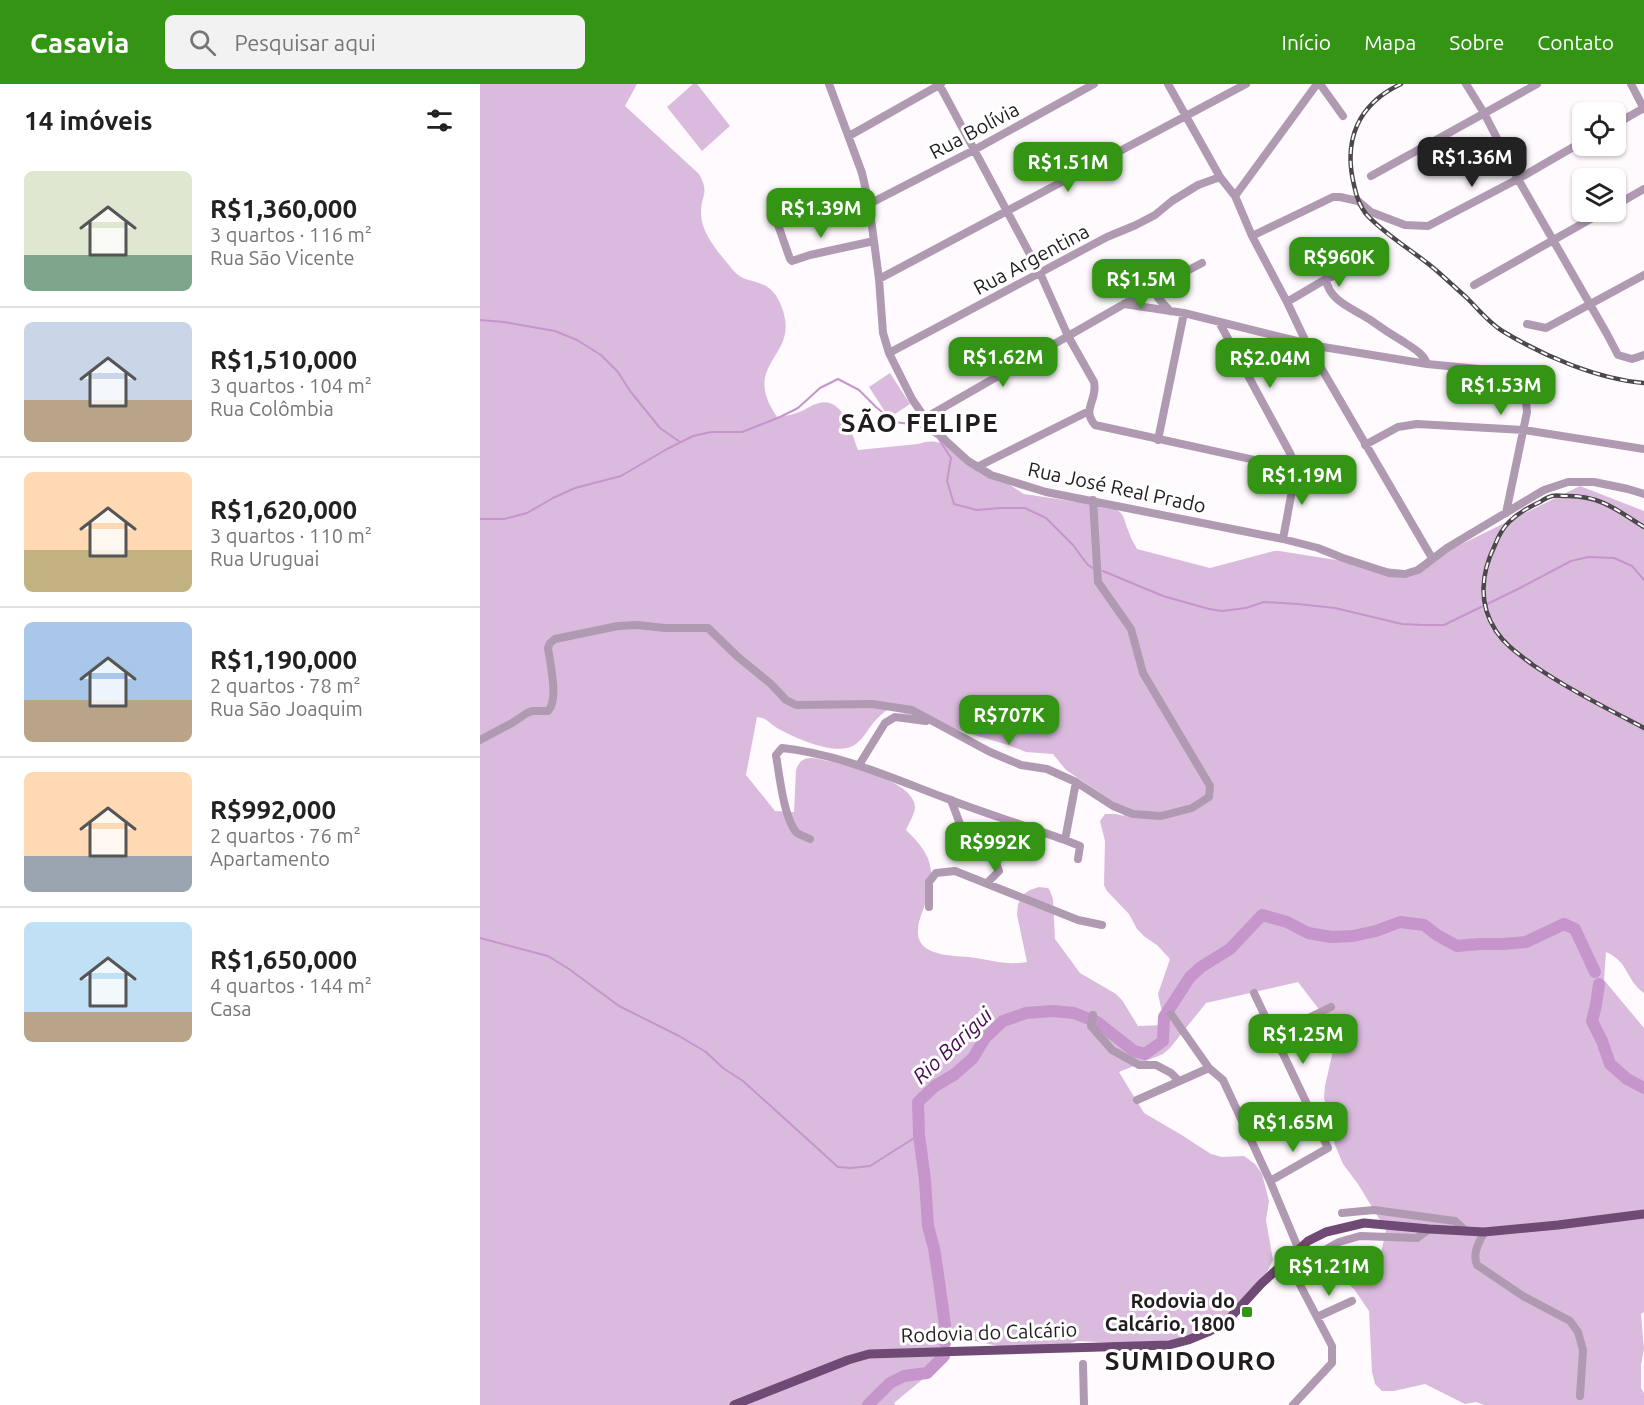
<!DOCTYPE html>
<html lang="pt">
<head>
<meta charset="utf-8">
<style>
  :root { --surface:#fff; --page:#f2f2f2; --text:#222; --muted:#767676; --line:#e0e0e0; --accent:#349414 }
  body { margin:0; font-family:Ubuntu,sans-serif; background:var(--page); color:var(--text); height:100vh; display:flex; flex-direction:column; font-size:22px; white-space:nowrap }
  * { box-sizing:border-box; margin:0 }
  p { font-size:20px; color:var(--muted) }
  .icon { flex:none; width:33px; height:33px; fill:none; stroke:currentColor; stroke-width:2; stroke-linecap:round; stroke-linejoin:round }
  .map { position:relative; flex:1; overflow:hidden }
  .details { display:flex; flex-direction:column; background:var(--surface); width:480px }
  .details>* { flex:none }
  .fabs { position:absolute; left:1092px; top:18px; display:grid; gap:12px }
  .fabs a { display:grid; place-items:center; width:54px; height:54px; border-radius:9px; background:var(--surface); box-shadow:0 2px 4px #0004; font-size:30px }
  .price { position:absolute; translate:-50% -51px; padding:0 14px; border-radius:12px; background:var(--accent); color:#fff; font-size:20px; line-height:39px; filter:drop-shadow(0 2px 3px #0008) }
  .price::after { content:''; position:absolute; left:50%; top:36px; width:18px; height:14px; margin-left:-9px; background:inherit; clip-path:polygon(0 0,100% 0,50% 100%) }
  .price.current { background:#222; color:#fff }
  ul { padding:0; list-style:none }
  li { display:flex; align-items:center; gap:18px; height:150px; padding:0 24px }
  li+li { border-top:2px solid var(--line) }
  li span { display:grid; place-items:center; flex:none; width:168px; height:120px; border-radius:9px; color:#555 }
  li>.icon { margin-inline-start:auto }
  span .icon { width:72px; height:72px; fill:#fffc; stroke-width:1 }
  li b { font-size:26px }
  h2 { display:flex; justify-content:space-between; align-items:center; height:72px; padding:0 24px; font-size:26px }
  header { display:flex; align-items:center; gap:36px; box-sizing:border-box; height:84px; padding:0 30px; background:var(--accent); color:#fff }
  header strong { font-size:28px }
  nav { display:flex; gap:33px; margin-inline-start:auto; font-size:21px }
  .search { width:420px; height:54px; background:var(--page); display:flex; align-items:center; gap:15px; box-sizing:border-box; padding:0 21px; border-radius:9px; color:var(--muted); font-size:22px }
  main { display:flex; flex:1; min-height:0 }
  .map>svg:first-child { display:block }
</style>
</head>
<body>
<header>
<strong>Casavia</strong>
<div class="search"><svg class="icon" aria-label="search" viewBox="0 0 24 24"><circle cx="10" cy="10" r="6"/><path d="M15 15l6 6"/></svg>Pesquisar aqui</div>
<nav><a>Início</a><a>Mapa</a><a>Sobre</a><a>Contato</a></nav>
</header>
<main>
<section class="details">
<h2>14 imóveis<svg class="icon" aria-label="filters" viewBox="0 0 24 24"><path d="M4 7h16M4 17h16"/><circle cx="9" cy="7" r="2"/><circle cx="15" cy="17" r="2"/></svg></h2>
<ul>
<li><span style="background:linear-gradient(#dfe7d0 70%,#7fa58c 0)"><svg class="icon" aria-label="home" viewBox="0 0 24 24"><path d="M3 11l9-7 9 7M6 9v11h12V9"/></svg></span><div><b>R$1,360,000</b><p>3 quartos · 116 m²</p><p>Rua São Vicente</p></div></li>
<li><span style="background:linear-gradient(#c9d6e8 65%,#b9a48a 0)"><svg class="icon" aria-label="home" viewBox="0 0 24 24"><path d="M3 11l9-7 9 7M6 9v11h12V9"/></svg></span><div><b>R$1,510,000</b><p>3 quartos · 104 m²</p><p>Rua Colômbia</p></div></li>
<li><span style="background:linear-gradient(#ffd9b3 65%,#c2b280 0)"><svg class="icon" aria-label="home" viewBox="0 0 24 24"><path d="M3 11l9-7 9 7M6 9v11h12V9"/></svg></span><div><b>R$1,620,000</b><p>3 quartos · 110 m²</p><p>Rua Uruguai</p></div></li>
<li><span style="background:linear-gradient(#a9c7e8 65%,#b9a48a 0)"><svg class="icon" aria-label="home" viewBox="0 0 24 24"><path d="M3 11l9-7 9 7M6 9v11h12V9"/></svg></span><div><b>R$1,190,000</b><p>2 quartos · 78 m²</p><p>Rua São Joaquim</p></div></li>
<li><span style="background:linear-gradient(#ffd9b3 70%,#9aa5b1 0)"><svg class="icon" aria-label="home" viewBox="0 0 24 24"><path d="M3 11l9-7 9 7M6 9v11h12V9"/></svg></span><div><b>R$992,000</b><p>2 quartos · 76 m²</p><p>Apartamento</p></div></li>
<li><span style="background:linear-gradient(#bfe0f5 75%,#b9a48a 0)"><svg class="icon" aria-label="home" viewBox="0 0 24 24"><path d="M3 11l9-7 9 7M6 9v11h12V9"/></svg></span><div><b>R$1,650,000</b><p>4 quartos · 144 m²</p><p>Casa</p></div></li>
</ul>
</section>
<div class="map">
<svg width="1164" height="1321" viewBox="0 0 1164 1321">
  <rect width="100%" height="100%" fill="#fefafe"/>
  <!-- green -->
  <path fill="#dabbde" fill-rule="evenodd" d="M0 0H157L145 22 219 90C230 110 221 110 221 129 221 148 237 167 249 181 261 198 268 194 284 201 296 206 303 223 305 235 312 275 262 282 297 333 307 332 315 330 324 326 328 324 332 321 336 320 363 310 371 348 378 366L438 360C450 356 457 357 469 362L544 410 631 423C645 429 643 433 648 446 650 453 654 459 657 465L730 484 794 467H799L927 487 1100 402 1164 427V909C1144 894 1150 879 1126 868L1124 896 1164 944V1228L1161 1230 1164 1265 1161 1281V1304L1164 1309V1321H1004L996 1318 985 1320 945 1300 914 1307H902L895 1300 892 1288 889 1227 874 1205 864 1196 861 1192 860 1184 864 1178 873 1174 891 1173 901 1169 906 1146 878 1100 863 1080 855 1061 848 1034 844 1013 845 1002 857 949 818 898 726 919 690 964 683 970 639 988 664 1029 700 1050 731 1070 742 1073 764 1072 775 1080 782 1090 789 1117 786 1136 793 1176 784 1194 743 1236 711 1252 687 1257 641 1259 597 1257 584 1262 528 1264 466 1251 449 1290 414 1319 415 1321H0ZM408 625 528 661 546 668 573 670 586 686 635 719 644 732 636 730H625L620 737 625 757 624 801 627 807 649 830 657 845 665 853 677 861 690 875 678 910 685 941 658 942 642 916 636 910 600 889 575 855 573 815 570 807 568 804 559 803 550 806 544 810 538 820 537 831 547 878C524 882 510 875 488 873 470 871 436 872 438 846 438 836 444 825 447 815 449 807 452 797 451 788 450 770 438 758 426 746 429 739 434 731 435 724 436 698 372 683 353 678 344 677 333 672 325 675 320 677 318 681 316 686L314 728 295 727 266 691 277 633C289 635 287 638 297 644 315 654 358 674 376 660 384 654 388 645 394 638 398 633 403 629 408 625Z
    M213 0H217L250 42 222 67 187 23Z
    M410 289 430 320 409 334 389 303Z"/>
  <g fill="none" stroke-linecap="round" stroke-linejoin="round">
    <!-- stream -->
    <path stroke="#c595cc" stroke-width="2" d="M0 236 24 238 75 247 97 256 121 271 138 288 150 307 180 344 200 358
      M0 435H24L47 429 73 414 95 404 141 392 187 365 213 352 231 348H262L300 333 318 324 340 304 358 295 379 306 396 323 414 338 438 341 458 354 471 374 467 397 474 420 497 426 521 424H545L566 434 593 461 607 480 615 486
      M623 487 683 512 729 525 742 527 766 524 784 518 818 520 855 524 922 540 943 541H964L1038 505 1091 477 1108 473 1134 474 1152 482 1164 496
      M0 854 68 872 89 885 139 922 199 952 226 968 243 984 263 997 358 1083 371 1084 390 1082 439 1051"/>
    <!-- river -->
    <path stroke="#c595cc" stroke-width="12" d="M1119 900 1116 921 1112 937 1122 957 1130 980 1147 995 1164 1004
      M465 1259V1241L458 1190 454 1164 448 1142 445 1096 439 1051 438 1018 455 1002 475 990 493 974 505 954 523 937 546 929 573 927 594 929 617 938 654 967 665 970 683 957 684 933 710 893 721 883 750 865 782 831 807 838 828 849 851 853 873 852 896 847 920 838 944 841 957 851 977 862 999 860H1023L1046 858 1084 840 1095 845 1115 888
      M388 1321 410 1299 424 1292 447 1289 464 1272"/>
    <!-- minor -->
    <path stroke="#af9ab2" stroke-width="8" d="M349 0 382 89 389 120 399 195 403 249 409 269 432 315 445 334 466 357 488 377 511 391 566 408 803 455 838 464 863 474 909 489 925 490 938 486 967 464 1064 406 1088 398H1114L1148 405 1164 410
      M459 0 560 189 588 252 614 298C618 317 601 325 615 341L816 385
      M688 0 740 93 755 112 772 152 807 218 826 258 952 474
      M840 0 863 32
      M986 0 1004 29 1038 95 1127 250 1138 271 1152 275 1164 271
      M1151 0 1164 25
      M1136 40 1164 24
      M369 52 461 0
      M891 92 1057 0
      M755 112 837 0
      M389 120 494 66 614 0
      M1136 121 1164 105
      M297 138 310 175 312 177 330 171 394 157
      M772 152 853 113H860L878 117 891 128 925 141 948 142 1038 95 1102 58
      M399 195 766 0
      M846 195C849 217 872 224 889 235 900 243 912 251 924 258 933 264 944 270 947 280
      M994 201 1123 128
      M676 204 678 214 690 227
      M807 218 846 195 904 173
      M644 220 704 229 837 262 947 280 1030 288 1043 297 1045 305 1047 328 1026 429
      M739 238 810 369 816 385 803 455
      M1047 240 1066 244 1164 191
      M409 269 627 153 656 141 675 131 692 117 718 101 740 93
      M445 334 644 220 722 179
      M678 356 704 229
      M885 361 918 343 937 340 1044 346 1164 365
      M497 383 609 327
      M0 656 32 639 47 629 52 627H68C79 616 70 579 68 564L70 559 75 555 138 542 157 541 185 544H228L258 573 291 600 306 616 316 621 392 620 432 626 510 668 541 681 567 685 596 698 633 722 653 730 681 732 712 724 729 713 730 702 663 589 651 545 618 498 613 416
      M379 681 405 639 415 633 446 637
      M471 716 480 740 490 755 500 767 514 774 519 787 507 799
      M330 755C326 753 320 751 317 749 304 736 299 689 296 671L302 664C360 670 414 695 468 715 507 730 546 742 585 756L600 762 598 775
      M585 756 596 698
      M449 823V798L456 789 475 787 598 836 622 841
      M774 909 848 1064 790 1097
      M691 930 729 984 743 996 790 1097 819 1166
      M613 931 611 942 632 966 659 981H676L691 989 699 997
      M794 951 851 923
      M657 1016 729 984
      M862 1129 894 1126 975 1137 986 1147
      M1004 1148C999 1159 992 1169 997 1181L1043 1212 1090 1237 1098 1248 1103 1266 1100 1312
      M837 1233 872 1217
      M603 1280 604 1321
      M813 1321 852 1279V1262L817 1195 818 1187 838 1170 859 1158 880 1152 937 1154 949 1145"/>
    <!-- major -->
    <path stroke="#6f4a74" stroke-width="9" d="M254 1321 368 1276 389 1270 689 1261 708 1256 730 1247 749 1235 781 1200 828 1157 846 1148 884 1139 949 1145 1004 1148 1078 1141 1164 1130"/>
    <!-- rail casing -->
    <g stroke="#4b474b" stroke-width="4.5">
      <path id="rail" d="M921 0C878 20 863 56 874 101 876 111 879 121 886 130 906 152 934 167 957 187 967 196 977 205 987 214 999 226 1010 240 1024 248 1064 272 1117 295 1164 299
        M1164 443C1137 426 1119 411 1086 412 1081 412 1076 411 1072 412 1068 413 1063 416 1060 418 1049 423 1038 429 1029 438 1023 444 1018 453 1015 461 1001 489 998 520 1016 547 1026 562 1040 571 1053 581 1088 605 1126 624 1164 644"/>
    </g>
    <!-- rail -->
    <use href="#rail" stroke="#fff" stroke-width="2" stroke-dasharray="7" stroke-linecap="butt"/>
  </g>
  <!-- markers -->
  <rect fill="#349414" stroke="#fff" stroke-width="2" x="761" y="1222" width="12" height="12" rx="3"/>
  <g text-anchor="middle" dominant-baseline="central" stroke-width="6" stroke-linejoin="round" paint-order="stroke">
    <!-- street labels -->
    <g font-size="20" fill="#201c20" stroke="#fff">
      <text transform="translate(494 46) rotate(-28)">Rua Bolívia</text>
      <text transform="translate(551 175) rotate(-28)">Rua Argentina</text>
      <text transform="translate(637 403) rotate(12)">Rua José Real Prado</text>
      <text transform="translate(509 1248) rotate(-2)">Rodovia do Calcário</text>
    </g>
    <!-- poi labels -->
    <g font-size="20" font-weight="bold" fill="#201c20" stroke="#fff" text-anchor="end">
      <text x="755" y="1216">Rodovia do<tspan x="755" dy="23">Calcário, 1800</tspan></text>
    </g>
    <!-- water labels -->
    <g font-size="21" font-style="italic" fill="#46094f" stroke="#fff">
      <text transform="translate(472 961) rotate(-43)">Rio Barigui</text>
    </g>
    <!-- district labels -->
    <g font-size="26" font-weight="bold" letter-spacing="1.5" fill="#201c20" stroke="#fff">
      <text x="440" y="338">SÃO FELIPE</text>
      <text x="711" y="1276">SUMIDOURO</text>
    </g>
  </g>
</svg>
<div class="fabs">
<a><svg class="icon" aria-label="locate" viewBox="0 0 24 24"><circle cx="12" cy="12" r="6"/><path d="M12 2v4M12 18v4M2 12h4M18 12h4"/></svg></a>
<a><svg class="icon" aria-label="layers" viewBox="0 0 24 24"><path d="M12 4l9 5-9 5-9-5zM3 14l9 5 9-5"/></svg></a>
</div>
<b class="price current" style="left:992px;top:104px">R$1.36M</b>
<b class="price" style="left:588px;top:109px">R$1.51M</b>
<b class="price" style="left:341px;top:155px">R$1.39M</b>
<b class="price" style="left:859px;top:204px">R$960K</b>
<b class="price" style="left:661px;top:226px">R$1.5M</b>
<b class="price" style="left:523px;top:304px">R$1.62M</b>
<b class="price" style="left:790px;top:305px">R$2.04M</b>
<b class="price" style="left:1021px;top:332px">R$1.53M</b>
<b class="price" style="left:822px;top:422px">R$1.19M</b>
<b class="price" style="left:529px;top:662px">R$707K</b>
<b class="price" style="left:515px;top:789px">R$992K</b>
<b class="price" style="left:823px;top:981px">R$1.25M</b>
<b class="price" style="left:813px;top:1069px">R$1.65M</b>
<b class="price" style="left:849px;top:1213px">R$1.21M</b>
</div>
</main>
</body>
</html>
